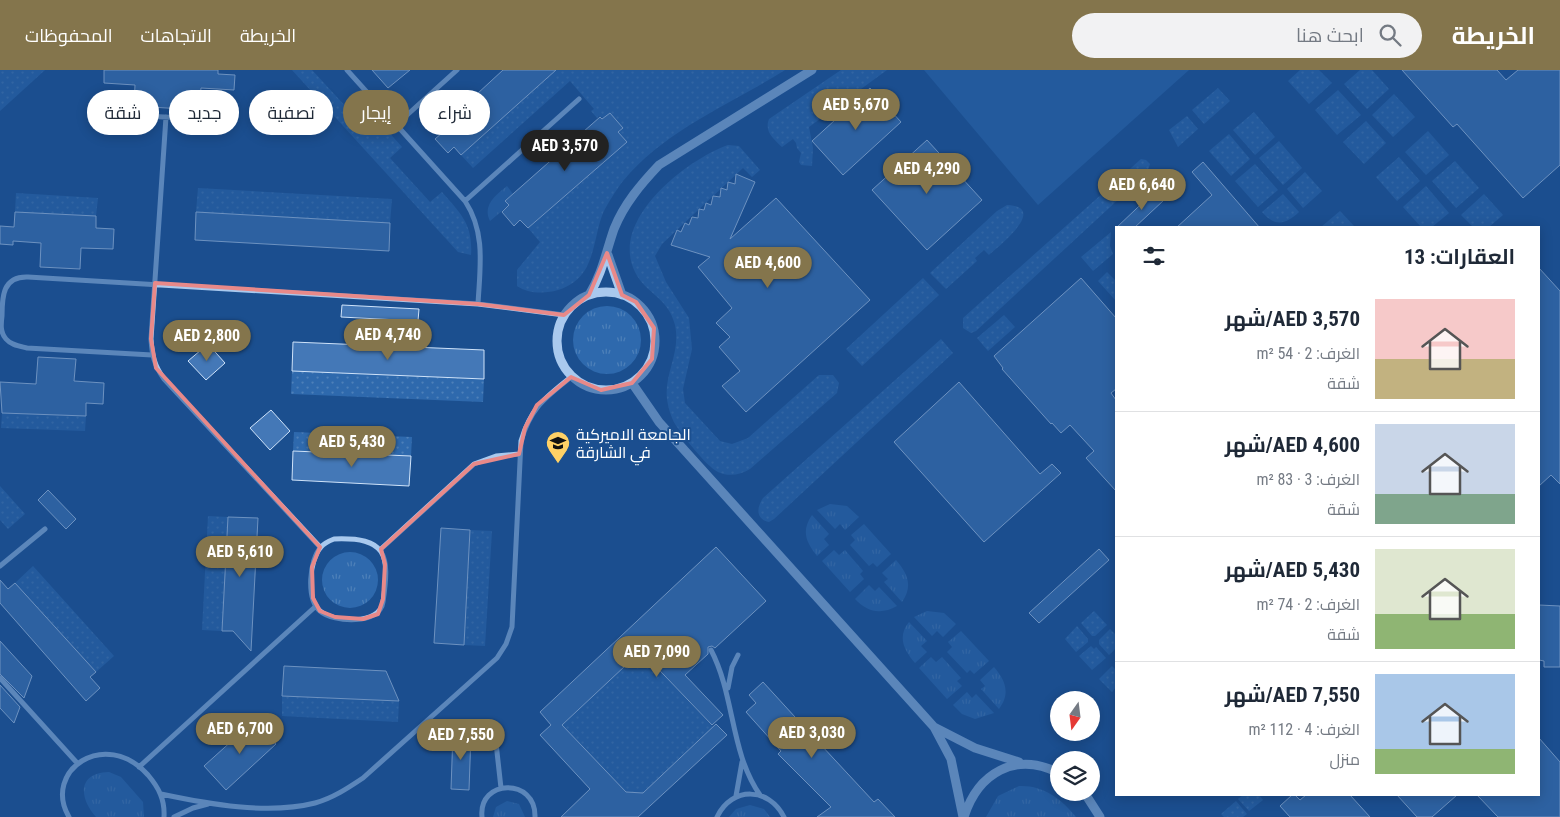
<!DOCTYPE html>
<html lang="ar">
<head>
<meta charset="utf-8">
<style>
  :root { --surface:#fff; --page:#f2f2f3; --text:#1f2937; --muted:#747a83; --line:#e0e1e3; --accent:#84754c }
  body { margin:0; font-family:"Roboto Condensed",Cairo,sans-serif; background:var(--page); color:var(--text); direction:rtl; height:100vh; display:flex; flex-direction:column; font-size:19px; white-space:nowrap }
  * { box-sizing:border-box; margin:0 }
  p { font-size:16px; color:var(--muted) }
  .icon { flex:none; width:28px; height:28px; fill:none; stroke:currentColor; stroke-width:2; stroke-linecap:round; stroke-linejoin:round }
  .map { position:relative; flex:1; overflow:hidden; direction:ltr }
  .panel { position:absolute; left:1115px; top:156px; width:425px; height:570px; display:flex; flex-direction:column; background:var(--surface); border-radius:0px; box-shadow:0 2px 12px #0003; direction:rtl }
  .panel>* { flex:none }
  .banner { position:absolute; left:15px; top:20px; width:475px; height:45px; direction:rtl; display:flex; gap:10px }
  .needle { width:32px; rotate:194deg }
  .controls { position:absolute; left:1050px; top:621px; display:grid; gap:10px }
  .controls a { display:grid; place-items:center; width:50px; height:50px; border-radius:50%; background:var(--surface); box-shadow:0 2px 12px #0003; font-size:25px }
  .price { position:absolute; translate:-50% -42px; padding:0 11px; border-radius:18px; background:var(--accent); color:#fff; font-size:16px; line-height:32px; filter:drop-shadow(0 1px 2px #0008) }
  .price::after { content:''; position:absolute; left:50%; top:30px; width:15px; height:11px; margin-left:-8px; background:inherit; clip-path:polygon(0 0,100% 0,50% 100%) }
  .price.on { background:#222; color:#fff }
  ul { padding:0; list-style:none }
  li { display:flex; align-items:center; gap:15px; height:125px; padding:0 25px }
  li+li { border-top:1px solid var(--line) }
  li span { display:grid; place-items:center; flex:none; width:140px; height:100px; border-radius:0px; color:#555 }
  li>.icon { margin-inline-start:auto }
  span .icon { width:60px; height:60px; fill:#fffc; stroke-width:1 }
  li b { font-size:21px }
  h2 { display:flex; justify-content:space-between; align-items:center; height:60px; padding:0 25px; font-size:21px }
  .tag { padding:0 18px; border-radius:22px; background:var(--surface); box-shadow:0 2px 12px #0003; font-size:18px; line-height:45px }
  .tag.on { background:var(--accent); color:#fff }
  header { display:flex; align-items:center; gap:30px; box-sizing:border-box; height:70px; padding:0 25px; background:var(--accent); color:#fff }
  header strong { font-size:24px }
  nav { display:flex; gap:28px; margin-inline-start:auto; font-size:18px }
  .search { width:350px; height:45px; background:var(--page); display:flex; align-items:center; gap:12px; box-sizing:border-box; padding:0 18px; border-radius:28px; color:var(--muted); font-size:19px }
  .map>svg:first-child { display:block }
</style>
</head>
<body>
<header>
<strong>الخريطة</strong>
<div class="search"><svg class="icon" aria-label="search" viewBox="0 0 24 24"><circle cx="10" cy="10" r="6"/><path d="M15 15l6 6"/></svg>ابحث هنا</div>
<nav><a>الخريطة</a><a>الاتجاهات</a><a>المحفوظات</a></nav>
</header>
<div class="map">
<svg width="1560" height="747" viewBox="0 0 1560 747">
  <defs>
    <pattern id="grass-tufts" width="24" height="20" patternUnits="userSpaceOnUse" patternTransform="scale(1.25)"><rect width="24" height="20" fill="#2e69ad"/><path d="M3 7l-1-3M5 7V3M7 7l1-3M15 17l-1-3M17 17v-4M19 17l1-3" fill="none" stroke="#4d80b9"/></pattern>
    <pattern id="garden-dots" width="8" height="8" patternUnits="userSpaceOnUse" patternTransform="scale(1.25)"><rect width="8" height="8" fill="#2e69ad"/><path d="M2 2h.1M6 6h.1" fill="none" stroke="#4d80b9" stroke-width="1.8" stroke-linecap="round"/></pattern>
  </defs>
  <rect width="100%" height="100%" fill="#1b4f8f"/>
  <!-- grass -->
  <path fill="url(#grass-tufts)" d="M507 116 513 124 505 131 509 135 490 151C482 135 496 125 507 116Z
    M573 270a34 34 0 1 1 68 0a34 34 0 1 1-68 0Z
    M830 434 847 436 859 447 845 460 840 454 835 459 817 440Z
    M812 445 829 464 824 469 829 475 817 486C806 472 801 461 812 445Z
    M864 454 891 484 877 497 873 493 869 496 850 475 855 470 851 465Z
    M834 480 839 485 845 480 863 501 860 504 864 509 850 522 822 491Z
    M322 510a28 28 0 1 1 56 0a28 28 0 1 1-56 0Z
    M896 490C908 504 913 516 902 532L884 512 888 509 882 503Z
    M869 515 875 521 879 517 897 536C881 545 867 542 855 529Z
    M927 541 944 543 956 554 943 567 937 561 932 566 914 547Z
    M909 552 927 571 921 576 927 582 915 593C904 580 897 567 909 552Z
    M961 561 989 591 974 604 970 600 967 603 947 582 952 577 948 572Z
    M931 587 936 592 942 587 961 608 957 611 962 616 947 629 919 598Z
    M994 597C1005 610 1011 623 999 639L981 619 985 616 980 610Z
    M967 622 972 628 976 624 994 643 975 649 962 644 953 635Z
    M109 702 121 707 143 732 144 747H96C79 728 77 703 109 702Z
    M1019 716C1043 715 1062 729 1076 747H986L998 726Z
    M507 731 519 734 525 747H493L496 737Z
    M750 735 764 739 770 747H729L736 739Z"/>
  <!-- park -->
  <path fill="#2e69ad" d="M924 0H1189L1038 135Z"/>
  <!-- garden -->
  <path fill="url(#garden-dots)" d="M0 0H45L0 41Z
    M292 0H312L360 52 371 42 402 77 390 88 430 132 442 122C461 144 473 154 471 185L458 182Z
    M556 0H785C730 35 666 59 623 111 616 120 608 133 603 143 594 165 595 197 574 212 560 223 533 227 517 216V200L540 172 528 158 626 72 622 66 618 69 614 65 623 58 599 46 597 48 591 41 594 39 570 11 473 98 461 85Z
    M841 0H887L809 57 813 78 812 96 801 95 799 92 801 83 797 78 796 73 793 69 782 77C774 69 764 62 769 49Z
    M1300 0H1319L1332 13 1309 34 1288 11Z
    M1360 0H1372L1389 19 1367 39 1344 14Z
    M1218 18 1230 31 1204 54 1192 40Z
    M1338 20 1361 45 1337 65 1315 40Z
    M1394 24 1415 47 1393 67 1372 45Z
    M1254 42 1275 67 1255 85 1233 60Z
    M1187 46 1198 59 1178 77 1169 60Z
    M1366 51 1386 73 1364 94 1343 72Z
    M1428 61 1449 85 1426 105 1405 82Z
    M1229 64 1250 89 1231 106 1209 81Z
    M1279 71 1302 98 1283 115 1259 88Z
    M728 75 739 76 760 100 752 107 743 98 662 174 655 186 666 212 689 248 692 279 683 319 685 333 720 371 732 374 748 368 819 305H833L839 313 837 323 750 399C740 405 729 407 718 402 706 396 683 366 675 354 671 347 668 337 667 329 664 303 681 283 675 255 668 227 646 224 635 202 609 150 686 90 728 75Z
    M1399 87 1420 111 1397 131 1376 107Z
    M1141 89 1146 90 1150 94 1147 103 976 261 971 263 963 258V248Z
    M1455 91 1479 118 1456 138 1432 111Z
    M1255 94 1278 120 1258 137 1235 111Z
    M1305 102 1322 121 1303 138 1287 119Z
    M1426 116 1449 143 1432 157H1421L1403 137Z
    M198 118 392 129 390 153 196 142Z
    M16 123 98 128 96 146 15 142Z
    M1283 124 1299 142C1285 155 1275 157 1262 142Z
    M1484 124 1503 145 1489 157H1473L1461 145Z
    M1007 135C1049 137 998 177 989 185L984 180 975 188 977 191 946 219 930 203 997 141Z
    M1340 141 1355 157H1321Z
    M1111 162 1110 176 1113 184 1093 201 1081 187Z
    M1107 202 1116 211V231L1098 211Z
    M923 208 939 225 862 296 846 279Z
    M1004 245 1015 257 988 281 977 268Z
    M941 269 953 283 774 449 769 452C755 449 757 437 763 428Z
    M292 301 484 309 483 332 291 324Z
    M2 343 86 346 85 361 1 358Z
    M294 362 412 367 411 386 293 381Z
    M0 416 25 444 8 459 0 450Z
    M208 446 228 447 222 561 202 560Z
    M470 460 492 461 485 576 464 575Z
    M33 496 114 586 96 602 15 513Z
    M1094 541 1107 555 1095 566H1092L1081 553Z
    M1077 556 1088 569V572L1076 582 1065 569Z
    M1110 559 1116 565V578L1109 585 1099 574V570Z
    M1091 576 1094 579 1096 577 1106 588 1092 600 1079 586Z
    M641 581 713 657 643 723 626 722 562 655Z
    M1112 596 1116 600V617L1112 622 1099 609Z
    M282 626 399 631 398 652 282 646Z
    M1243 725H1259L1263 730 1249 741 1238 729Z
    M1236 731 1247 744 1243 747H1224L1221 744Z"/>
  <!-- building -->
  <path fill="#4478b7" stroke="#cfe3fa" d="M104 0H218V4L235 5 234 20 201 18 199 40 134 36 135 15 104 13Z
    M372 0H410L388 18Z
    M503 0H556L461 85 454 77 448 83 435 69 442 63 438 60Z
    M1402 0H1497L1506 10 1518 0H1560V95L1523 128 1457 54 1453 57Z
    M870 18 901 52 843 105 812 71Z
    M610 43 623 58 618 62 627 72 528 158 520 150 514 156 502 142 509 135 505 131 600 47 602 49Z
    M927 70 982 130 927 180 872 120Z
    M1203 92 1260 158H1176L1212 125 1192 102Z
    M736 104 755 112 730 169 776 128 870 230 746 342 722 316 740 301 719 277 730 267 716 253 732 238 698 197 710 187 671 175 677 160 681 162 685 153 689 155 692 147 698 148 699 139 704 140 706 133 711 135 713 126 720 127 721 118 727 120 728 112 735 114Z
    M1156 120 1164 130 1134 158H1116Z
    M15 142 96 146V158L114 159 113 179 81 178 80 199 40 197 41 173 13 171V175L0 174V156L14 157Z
    M196 142 390 153 389 181 195 170Z
    M1539 198 1560 221V414L1551 405 1539 416Z
    M1081 208 1116 248V319L1111 323 1116 330V421L1086 388 1094 381 1070 355 1061 363 1052 353 1051 354 1002 299 1003 298 994 286Z
    M342 235 419 239 418 251 341 247Z
    M293 272 484 280V309L292 301Z
    M208 274 225 293 206 310 188 291Z
    M38 287 76 289 74 311 104 313 103 334 86 333V346L2 343 0 312 36 314Z
    M959 312 1040 404 1052 394 1061 403 984 472 894 372Z
    M271 340 290 361 270 380 250 358Z
    M293 381 411 386 409 416 292 410Z
    M48 420 76 449 66 459 38 430Z
    M228 447 258 448 251 581 233 561H222Z
    M441 458 470 460 464 575 434 573Z
    M716 477 766 531 715 578 712 576 708 577V584L685 605 723 645 712 655 641 581 562 655 626 722 643 723 716 654 727 665 638 747H561L590 719 540 665 551 655 540 642Z
    M1099 479 1109 490 1039 553 1029 543Z
    M0 510 8 519 15 513 96 602 90 607 100 618 86 631 0 533Z
    M1539 535 1560 536V597H1544V591L1539 590Z
    M0 571 32 606 24 628 0 604Z
    M284 596 386 601 399 631 282 626Z
    M763 612 806 659 811 654 826 671 821 675 874 732 878 729 895 747H817L831 737 778 684 781 681 746 642 756 633 749 625Z
    M0 615 20 637 14 653 0 638Z
    M255 650 276 674 226 720 204 696Z
    M453 663 471 664 469 720 451 719Z
    M1539 668 1560 692V747H1498L1477 725H1539Z
    M1292 725H1295L1300 730 1306 725H1350L1370 747H1290L1280 736Z
    M1397 725H1457L1432 747H1417Z"/>
  <g fill="none" stroke-linecap="round" stroke-linejoin="round">
    <!-- minor -->
    <path stroke="#a9c9ee" stroke-width="5" d="M347 0 465 131C486 163 480 197 478 234
      M106 44 222 50
      M166 47 151 269C152 285 154 295 164 309L320 477
      M396 55 457 0
      M465 131 579 29
      M152 285 27 278C19 276 11 275 6 269 0 262 1 254 2 246 2 226 3 206 28 207L478 234 564 245
      M334 469C387 467 390 484 383 532 380 555 334 553 320 541 306 529 309 490 321 477 324 473 329 471 334 469Z
      M381 479 474 394 496 386 519 384
      M0 496 45 459
      M711 580C735 626 730 682 760 725
      M0 608 78 694
      M728 618 732 597 738 585
      M495 664 501 718
      M139 697 316 536
      M161 724C208 734 268 745 315 733 333 728 348 718 363 708L497 588 506 574 512 557 521 371C531 337 545 328 571 307
      M736 726 742 692
      M69 747C42 701 105 657 148 705 159 718 165 730 164 747
      M174 747 193 738 208 734
      M482 747C478 709 536 707 535 747
      M717 747C732 716 769 717 784 747"/>
    <!-- tertiary -->
    <path stroke="#a9c9ee" stroke-width="9" d="M608 185 622 225
      M557 271a49 49 0 1 1 98 0a49 49 0 1 1-98 0Z
      M589 225C602 204 606 182 614 159 624 134 641 114 659 95L812 0
      M632 313 659 352 934 657 951 689 963 747
      M934 657 975 678 1019 692
      M1084 722 1100 747
      M964 747C978 703 1015 681 1059 703"/>
  </g>
  <!-- marked area -->
  <path d="M0 0H1560V747H0ZM607 183 622 225 636 232 654 258 652 289 632 313 601 320 571 307 537 335 525 358 519 384 474 394 381 479 385 494 383 529 378 544 363 549 335 547 320 541 313 528 312 497 320 477 156 298 151 269 155 213 478 234 564 245 589 225Z" fill="#1b4f8f" fill-opacity=".55" fill-rule="evenodd"/>
  <path fill="none" stroke="#e88989" stroke-width="4" stroke-linejoin="round" d="M607 183 622 225 636 232 654 258 652 289 632 313 601 320 571 307 537 335 525 358 519 384 474 394 381 479 385 494 383 529 378 544 363 549 335 547 320 541 313 528 312 497 320 477 156 298 151 269 155 213 478 234 564 245 589 225Z"/>
  <!-- icons -->
  <defs>
    <g id="university-pin" transform="scale(1.25)"><path d="M0 17L-7.5 6A9.5 9.5 0 1 1 7.5 6Z" fill="#ffd166" stroke="#1b4f8f"/><path d="M0-5L7-2L0 1L-7-2ZM-4 1L0 2.5L4 1V4Q0 6-4 4Z" fill="#111"/></g>
  </defs>
  <g fill-rule="evenodd">
    <use href="#university-pin" x="558" y="373"/>
  </g>
  <g text-anchor="middle" dominant-baseline="central" stroke-width="4" stroke-linejoin="round" paint-order="stroke">
    <!-- poi labels -->
    <g font-size="16" fill="#fff" stroke="#1b4f8f" text-anchor="start">
      <text x="576" y="364">الجامعة الاميركية<tspan x="576" dy="18">في الشارقة</tspan></text>
    </g>
  </g>
</svg>
<div class="controls">
<a><svg class="needle" viewBox="-14 -14 28 28"><path d="M0-13l5 13h-10z" fill="#e53935"/><path d="M0 13l5-13h-10z" fill="#747a83"/></svg></a>
<a><svg class="icon" aria-label="layers" viewBox="0 0 24 24"><path d="M12 4l9 5-9 5-9-5zM3 14l9 5 9-5"/></svg></a>
</div>
<b class="price" style="left:856px;top:61px">AED 5,670</b>
<b class="price on" style="left:565px;top:102px">AED 3,570</b>
<b class="price" style="left:927px;top:125px">AED 4,290</b>
<b class="price" style="left:1142px;top:141px">AED 6,640</b>
<b class="price" style="left:768px;top:219px">AED 4,600</b>
<b class="price" style="left:388px;top:291px">AED 4,740</b>
<b class="price" style="left:207px;top:292px">AED 2,800</b>
<b class="price" style="left:352px;top:398px">AED 5,430</b>
<b class="price" style="left:240px;top:508px">AED 5,610</b>
<b class="price" style="left:657px;top:608px">AED 7,090</b>
<b class="price" style="left:240px;top:685px">AED 6,700</b>
<b class="price" style="left:812px;top:689px">AED 3,030</b>
<b class="price" style="left:461px;top:691px">AED 7,550</b>
<div class="banner">
<a class="tag">شراء</a>
<a class="tag on">إيجار</a>
<a class="tag">تصفية</a>
<a class="tag">جديد</a>
<a class="tag">شقة</a>
</div>
<section class="panel">
<h2>العقارات: 13<svg class="icon" aria-label="filters" viewBox="0 0 24 24"><path d="M4 7h16M4 17h16"/><circle cx="9" cy="7" r="2"/><circle cx="15" cy="17" r="2"/></svg></h2>
<ul>
<li><span style="background:linear-gradient(#f6c9c9 60%,#c2b280 0)"><svg class="icon" aria-label="home" viewBox="0 0 24 24"><path d="M3 11l9-7 9 7M6 9v11h12V9"/></svg></span><div><b>AED 3,570/شهر</b><p>الغرف: 2 · 54 m²</p><p>شقة</p></div></li>
<li><span style="background:linear-gradient(#c9d6e8 70%,#7fa58c 0)"><svg class="icon" aria-label="home" viewBox="0 0 24 24"><path d="M3 11l9-7 9 7M6 9v11h12V9"/></svg></span><div><b>AED 4,600/شهر</b><p>الغرف: 3 · 83 m²</p><p>شقة</p></div></li>
<li><span style="background:linear-gradient(#dfe7d0 65%,#8fb573 0)"><svg class="icon" aria-label="home" viewBox="0 0 24 24"><path d="M3 11l9-7 9 7M6 9v11h12V9"/></svg></span><div><b>AED 5,430/شهر</b><p>الغرف: 2 · 74 m²</p><p>شقة</p></div></li>
<li><span style="background:linear-gradient(#a9c7e8 75%,#8fb573 0)"><svg class="icon" aria-label="home" viewBox="0 0 24 24"><path d="M3 11l9-7 9 7M6 9v11h12V9"/></svg></span><div><b>AED 7,550/شهر</b><p>الغرف: 4 · 112 m²</p><p>منزل</p></div></li>
</ul>
</section>
</div>
</body>
</html>
